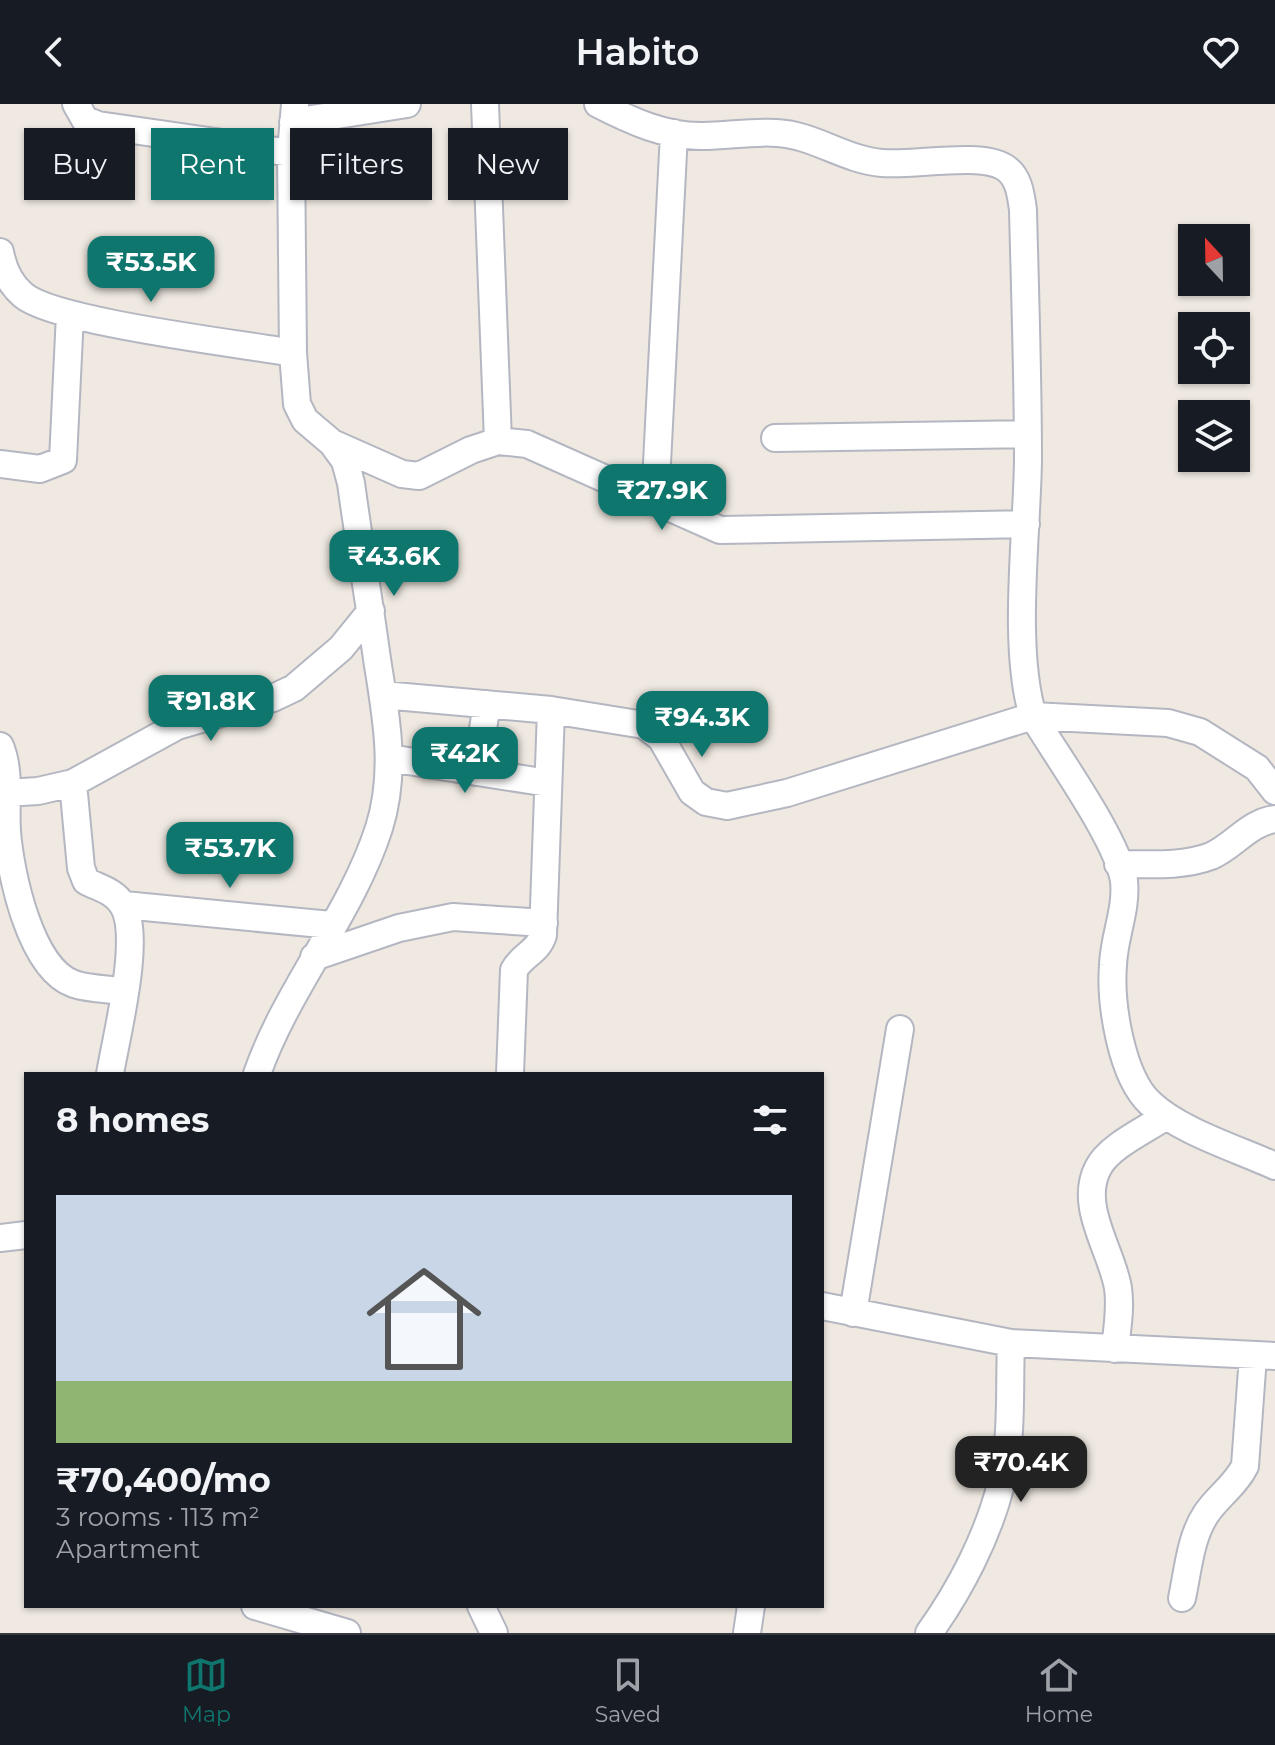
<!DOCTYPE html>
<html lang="en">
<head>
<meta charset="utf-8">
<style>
  :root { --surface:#171b24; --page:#20242c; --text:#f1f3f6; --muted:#9ea1a6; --line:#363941; --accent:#0f766e }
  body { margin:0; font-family:Montserrat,sans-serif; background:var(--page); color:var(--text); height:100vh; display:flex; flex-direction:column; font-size:30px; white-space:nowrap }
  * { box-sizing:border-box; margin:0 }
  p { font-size:26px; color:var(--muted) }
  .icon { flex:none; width:44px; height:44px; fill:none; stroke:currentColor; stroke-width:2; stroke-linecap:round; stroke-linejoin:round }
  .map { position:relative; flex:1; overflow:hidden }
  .drawer { position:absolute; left:24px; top:968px; width:800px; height:536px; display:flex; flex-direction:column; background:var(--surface); border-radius:0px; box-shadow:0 2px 6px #0004 }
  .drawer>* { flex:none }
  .guide { position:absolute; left:24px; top:24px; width:800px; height:72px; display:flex; gap:16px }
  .needle { width:52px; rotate:338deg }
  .controls { position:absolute; left:1178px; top:120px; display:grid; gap:16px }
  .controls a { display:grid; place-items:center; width:72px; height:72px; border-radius:0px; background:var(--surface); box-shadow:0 2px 6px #0004; font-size:40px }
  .price { position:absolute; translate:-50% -68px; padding:0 18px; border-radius:16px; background:var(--accent); color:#fff; font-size:26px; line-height:52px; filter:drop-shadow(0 2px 4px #0008) }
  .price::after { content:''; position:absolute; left:50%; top:48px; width:24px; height:18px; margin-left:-12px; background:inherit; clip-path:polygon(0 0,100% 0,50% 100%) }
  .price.on { background:#222; color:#fff }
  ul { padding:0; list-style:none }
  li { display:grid; align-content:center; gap:16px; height:424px; padding:0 32px }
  li span { display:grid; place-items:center; height:248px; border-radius:0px; color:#555 }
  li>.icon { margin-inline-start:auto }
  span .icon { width:144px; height:144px; fill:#fffc; stroke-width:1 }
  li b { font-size:34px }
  h2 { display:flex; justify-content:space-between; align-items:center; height:96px; padding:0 32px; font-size:34px }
  .chip { padding:0 28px; border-radius:0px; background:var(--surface); box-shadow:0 2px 6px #0004; font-size:28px; line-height:72px }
  .chip.on { background:var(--accent); color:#fff }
  header { display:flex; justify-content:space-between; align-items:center; height:104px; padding:0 32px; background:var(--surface); font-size:36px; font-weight:600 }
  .menu { display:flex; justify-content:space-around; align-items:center; height:112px; border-top:2px solid var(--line); background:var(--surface); font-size:22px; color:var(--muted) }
  .menu a { display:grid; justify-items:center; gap:4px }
  .menu .on { color:var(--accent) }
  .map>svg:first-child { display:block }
</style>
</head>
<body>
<header><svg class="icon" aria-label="back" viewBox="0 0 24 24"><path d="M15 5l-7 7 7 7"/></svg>Habito<svg class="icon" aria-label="heart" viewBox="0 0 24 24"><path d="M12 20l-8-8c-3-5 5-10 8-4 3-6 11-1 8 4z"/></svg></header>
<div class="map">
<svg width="1275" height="1529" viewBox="0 0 1275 1529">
  <rect width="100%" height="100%" fill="#efe9e1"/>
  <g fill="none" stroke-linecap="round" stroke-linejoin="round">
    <!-- street casing -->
    <g stroke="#b4b7c1" stroke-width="30">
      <path id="street" d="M76 0 85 16 98 21 291 49
        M485 0 498 337
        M598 0C631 17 666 33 703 32 727 32 753 27 777 29 814 31 845 56 882 59 914 62 979 48 1004 63 1019 72 1021 91 1023 106 1025 189 1028 273 1028 356 1027 431 1012 543 1033 612 1056 651 1118 736 1124 777 1127 806 1114 832 1113 861 1110 899 1121 972 1150 999 1179 1027 1238 1045 1275 1062
        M293 18 407 0
        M0 148C3 164 10 180 23 191 54 218 242 240 293 249
        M775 334 1027 330
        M332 339 402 370 419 372 471 346 498 337 527 340 720 426 1026 420
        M0 360 40 365 63 356 70 210
        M655 398 674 29
        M383 591 551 606 644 621 661 634 692 688 706 698 727 702 787 689 1033 612 1168 619 1200 628 1257 664 1275 687
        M0 642C11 668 5 700 7 727 10 768 30 865 74 880 89 885 107 885 123 887
        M389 654 548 679
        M476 668 487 600
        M73 679 81 764 86 777C99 784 114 787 122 800 143 830 116 933 110 970
        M6 689 38 687 73 679 177 622 273 594 294 584 341 544 371 507
        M1118 760C1147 760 1183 763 1211 752 1234 742 1248 719 1275 715
        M124 801 331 821
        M314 853 399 824 453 813 544 819
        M257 970C287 884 351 811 379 724 397 667 386 612 377 555 369 496 359 438 351 379L345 357 332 339 305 316 297 300 293 249 291 49 295 0
        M510 970 514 866C522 851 538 848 543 831L551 606
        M0 1134 26 1131
        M822 1202 1011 1239 1275 1252
        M853 1209 900 925
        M1115 1245C1117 1225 1121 1205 1118 1184 1112 1147 1078 1102 1098 1064 1109 1042 1146 1026 1166 1012
        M1182 1494C1188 1467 1190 1434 1206 1410 1218 1392 1235 1382 1245 1362L1253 1252
        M255 1502 347 1529
        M481 1502 494 1529
        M747 1529 751 1502
        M929 1529C960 1486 988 1432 1001 1380 1013 1335 1009 1285 1011 1239"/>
    </g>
    <!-- street -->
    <use href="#street" stroke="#fff" stroke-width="26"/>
  </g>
</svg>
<div class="controls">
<a><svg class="needle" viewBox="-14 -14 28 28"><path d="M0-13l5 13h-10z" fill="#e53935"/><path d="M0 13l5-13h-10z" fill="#9ea1a6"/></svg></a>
<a><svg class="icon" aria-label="locate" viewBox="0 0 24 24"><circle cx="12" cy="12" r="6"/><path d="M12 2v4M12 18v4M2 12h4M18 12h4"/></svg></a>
<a><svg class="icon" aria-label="layers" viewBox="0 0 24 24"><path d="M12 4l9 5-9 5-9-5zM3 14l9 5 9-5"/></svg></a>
</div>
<b class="price" style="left:151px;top:200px">₹53.5K</b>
<b class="price" style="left:662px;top:428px">₹27.9K</b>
<b class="price" style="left:394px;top:494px">₹43.6K</b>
<b class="price" style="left:211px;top:639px">₹91.8K</b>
<b class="price" style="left:702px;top:655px">₹94.3K</b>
<b class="price" style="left:465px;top:691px">₹42K</b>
<b class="price" style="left:230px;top:786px">₹53.7K</b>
<b class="price on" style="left:1021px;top:1400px">₹70.4K</b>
<div class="guide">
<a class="chip">Buy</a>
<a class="chip on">Rent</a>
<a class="chip">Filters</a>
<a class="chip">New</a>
</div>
<section class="drawer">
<h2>8 homes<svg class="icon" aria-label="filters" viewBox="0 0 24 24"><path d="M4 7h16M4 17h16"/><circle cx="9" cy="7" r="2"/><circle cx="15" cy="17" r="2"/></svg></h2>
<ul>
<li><span style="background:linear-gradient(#c9d6e8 75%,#8fb573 0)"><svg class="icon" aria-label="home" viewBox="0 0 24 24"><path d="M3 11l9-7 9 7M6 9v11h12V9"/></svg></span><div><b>₹70,400/mo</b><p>3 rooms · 113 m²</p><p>Apartment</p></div></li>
</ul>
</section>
</div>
<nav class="menu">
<a class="on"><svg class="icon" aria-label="map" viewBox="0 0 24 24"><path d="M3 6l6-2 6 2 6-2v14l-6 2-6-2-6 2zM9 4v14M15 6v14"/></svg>Map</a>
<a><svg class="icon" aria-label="saved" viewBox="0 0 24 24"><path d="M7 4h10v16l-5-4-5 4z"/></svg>Saved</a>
<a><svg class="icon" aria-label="home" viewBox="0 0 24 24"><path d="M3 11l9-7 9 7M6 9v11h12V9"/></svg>Home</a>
</nav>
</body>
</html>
